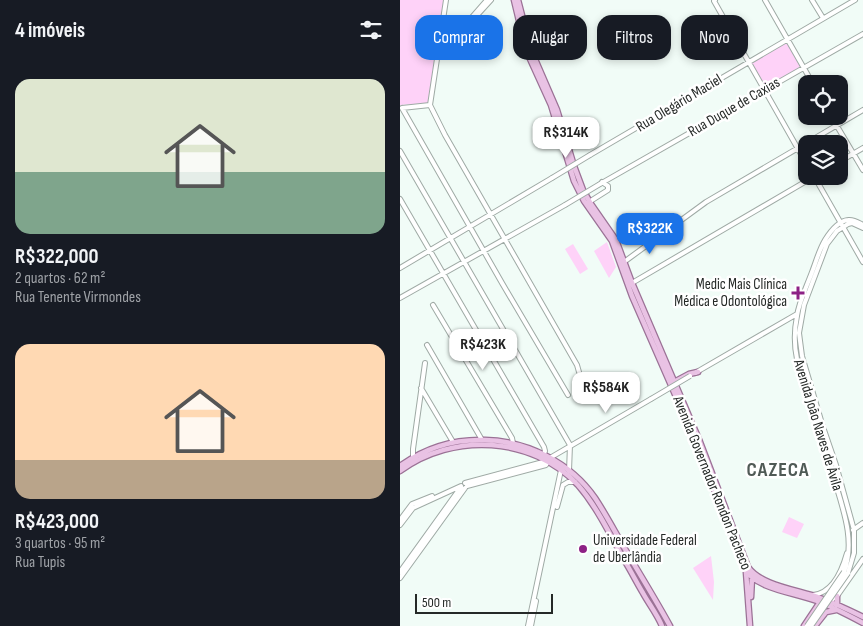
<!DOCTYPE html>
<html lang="pt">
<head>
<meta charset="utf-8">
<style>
  :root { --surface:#171b24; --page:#20242c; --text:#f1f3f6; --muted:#9ea1a6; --accent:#1a73e8 }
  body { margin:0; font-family:"Sofia Sans Condensed",sans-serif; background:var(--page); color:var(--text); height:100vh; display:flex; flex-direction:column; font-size:19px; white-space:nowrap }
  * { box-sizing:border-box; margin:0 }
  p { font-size:16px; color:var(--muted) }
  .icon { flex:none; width:28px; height:28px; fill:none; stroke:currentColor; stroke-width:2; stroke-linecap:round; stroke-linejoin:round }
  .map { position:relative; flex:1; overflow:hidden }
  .sheet { display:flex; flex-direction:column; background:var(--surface); width:400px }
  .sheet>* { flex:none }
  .top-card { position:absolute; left:15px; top:15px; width:372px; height:45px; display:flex; gap:10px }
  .fabs { position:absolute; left:398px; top:75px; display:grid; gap:10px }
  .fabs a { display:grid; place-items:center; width:50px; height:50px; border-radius:10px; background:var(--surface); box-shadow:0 2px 8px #0003; font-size:25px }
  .scale { position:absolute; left:15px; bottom:12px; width:138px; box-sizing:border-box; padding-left:5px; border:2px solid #252927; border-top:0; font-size:14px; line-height:18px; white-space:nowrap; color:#252927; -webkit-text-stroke:4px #fff; paint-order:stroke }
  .price { position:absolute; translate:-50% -42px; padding:0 11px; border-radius:10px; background:#fff; color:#222; font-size:16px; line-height:32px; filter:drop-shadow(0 1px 2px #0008) }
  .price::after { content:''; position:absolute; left:50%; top:30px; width:15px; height:11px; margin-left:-8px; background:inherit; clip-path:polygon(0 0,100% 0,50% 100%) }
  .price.current { background:var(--accent); color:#fff }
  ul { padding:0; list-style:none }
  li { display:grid; align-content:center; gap:10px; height:265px; padding:0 15px }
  li span { display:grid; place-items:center; height:155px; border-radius:15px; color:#555 }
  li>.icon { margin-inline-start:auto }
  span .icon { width:90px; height:90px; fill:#fffc; stroke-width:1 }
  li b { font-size:21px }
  h2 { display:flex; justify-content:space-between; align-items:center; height:60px; padding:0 15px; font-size:21px }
  .chip { padding:0 18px; border-radius:15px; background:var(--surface); box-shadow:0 2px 8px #0003; font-size:18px; line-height:45px }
  .chip.current { background:var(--accent); color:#fff }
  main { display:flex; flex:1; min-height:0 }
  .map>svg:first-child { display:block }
</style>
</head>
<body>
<main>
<section class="sheet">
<h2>4 imóveis<svg class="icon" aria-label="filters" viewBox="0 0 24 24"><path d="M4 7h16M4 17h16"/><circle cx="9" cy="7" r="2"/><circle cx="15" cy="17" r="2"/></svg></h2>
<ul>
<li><span style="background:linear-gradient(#dfe7d0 60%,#7fa58c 0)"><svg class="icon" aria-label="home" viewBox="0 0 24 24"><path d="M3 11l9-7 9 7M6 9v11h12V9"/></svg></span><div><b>R$322,000</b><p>2 quartos · 62 m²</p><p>Rua Tenente Virmondes</p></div></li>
<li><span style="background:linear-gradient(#ffd9b3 75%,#b9a48a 0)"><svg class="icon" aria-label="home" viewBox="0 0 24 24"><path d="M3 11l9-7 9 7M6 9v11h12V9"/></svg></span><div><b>R$423,000</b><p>3 quartos · 95 m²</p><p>Rua Tupis</p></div></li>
</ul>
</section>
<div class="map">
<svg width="463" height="626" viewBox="0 0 463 626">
  <rect width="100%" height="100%" fill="#f1fcf7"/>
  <!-- green -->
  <path fill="#fed2f8" d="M0 0H44L28 103 0 105Z
    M387 40 403 68 365 90 348 61Z
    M207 242 216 267 209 278 194 251Z
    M173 244 188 269 180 274 165 249Z
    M389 517 404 524 397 538 382 532Z
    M311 556 314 582 313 600 293 568Z"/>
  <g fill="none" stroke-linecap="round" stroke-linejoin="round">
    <!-- secondary casing -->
    <g stroke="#9faaa5" stroke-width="6">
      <path id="secondary" d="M46 0 30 105 45 135 177 365 179 372
        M315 0 314 1 406 163
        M365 0 413 84
        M412 0 423 18
        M52 40 87 0
        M39 57 91 0
        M2 108 102 283 168 395
        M2 108 30 105
        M431 116 463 170
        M0 151 170 445 169 471
        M190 155 455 0
        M439 162 463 148
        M414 176 463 262
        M200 184 463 34
        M0 199 144 447 145 451 144 454
        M189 202 208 190V186L202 182
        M224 262 306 202 463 110
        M0 268 152 178
        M232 283 415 176
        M0 298 165 205
        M33 305 112 438 113 443
        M27 345 82 440
        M295 373 397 314
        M21 388 53 442
        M13 460V449L25 363
        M65 483 143 462 251 399
        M67 486 146 465 149 460
        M157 507 163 485 168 482H175
        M0 520 12 504 32 496
        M0 525 13 508 61 486
        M453 530 463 523
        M0 572 61 487
        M444 572C457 538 440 502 431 468 421 432 408 396 397 359 394 345 394 331 397 316 399 301 407 286 412 272 416 262 419 250 425 240 430 232 439 221 448 220 454 219 459 223 463 225
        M448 573 454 553V530L436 465 423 427 402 356 399 333 404 305 427 244 437 231 448 224 452 223 463 228
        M0 578 65 488
        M413 595C433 593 442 571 447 553
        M429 602 437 596 463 559
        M128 626 161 470
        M131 626 136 601"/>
    </g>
    <!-- primary casing -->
    <g stroke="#9b7296" stroke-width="7">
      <path id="primary" d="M114 0 126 50 151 105 174 181 184 201 212 241 232 296 295 440 344 568C357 590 394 592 417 601 433 607 448 615 463 623
        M118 0 131 50 157 110 174 166 183 190 191 204 216 240 232 283 300 442 348 567C361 586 399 590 420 598 434 603 449 610 463 617
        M274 382 289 374 298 372
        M0 466C25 448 55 439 85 440 128 441 171 463 195 498 207 516 217 536 228 554 242 578 257 602 270 626
        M0 471C53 432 132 436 178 485 198 508 211 537 226 563 232 573 237 583 243 593 249 604 257 614 262 626
        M346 572 350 626
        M437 596V605
        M351 597 352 577
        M404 626 418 605 422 603
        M415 626 426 612 436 610"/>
    </g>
    <!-- secondary -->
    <use href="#secondary" stroke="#fff" stroke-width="4"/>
    <!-- primary -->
    <use href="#primary" stroke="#e9c2e4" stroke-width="4.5"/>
    <!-- secondary-bridge casing -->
    <g stroke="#9faaa5" stroke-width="6" stroke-linecap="butt">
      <path id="secondary-bridge" d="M152 178 190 155
        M165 205 200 184
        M251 399 290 376
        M407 626 444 572
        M411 626 448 573"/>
    </g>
    <!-- secondary-bridge -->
    <use href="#secondary-bridge" stroke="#fff" stroke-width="4"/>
  </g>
  <!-- markers -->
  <g fill="#8d2185" stroke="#fff" stroke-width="2">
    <path d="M395.5 285.5h5v5h5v5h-5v5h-5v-5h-5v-5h5z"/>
    <circle cx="183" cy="549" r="5"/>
  </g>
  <g text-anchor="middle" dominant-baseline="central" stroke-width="5" stroke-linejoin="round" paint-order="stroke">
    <!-- street labels -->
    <g font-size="15" fill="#252927" stroke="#fff">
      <text transform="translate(279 103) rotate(-31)">Rua Olegário Maciel</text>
      <text transform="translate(334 107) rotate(-30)">Rua Duque de Caxias</text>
      <text transform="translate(418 425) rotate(73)">Avenida João Naves de Ávila</text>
      <text transform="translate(312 483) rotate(68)">Avenida Governador Rondon Pacheco</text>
    </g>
    <!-- poi labels -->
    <g font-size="15" fill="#252927" stroke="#fff" text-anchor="end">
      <text x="387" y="284">Medic Mais Clínica<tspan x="387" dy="17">Médica e Odontológica</tspan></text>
      <text x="193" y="540" text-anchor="start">Universidade Federal<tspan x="193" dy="17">de Uberlândia</tspan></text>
    </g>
    <!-- district labels -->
    <g font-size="20" font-weight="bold" letter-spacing="1" fill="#505a56" stroke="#fff">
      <text x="378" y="470">CAZECA</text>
    </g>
  </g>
</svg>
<div class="fabs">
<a><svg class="icon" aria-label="locate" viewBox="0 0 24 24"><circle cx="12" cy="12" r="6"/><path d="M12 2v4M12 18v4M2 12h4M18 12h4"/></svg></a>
<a><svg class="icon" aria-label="layers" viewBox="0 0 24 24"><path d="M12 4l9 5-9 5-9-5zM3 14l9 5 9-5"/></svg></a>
</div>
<div class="scale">500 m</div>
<b class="price" style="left:166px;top:159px">R$314K</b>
<b class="price current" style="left:250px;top:255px">R$322K</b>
<b class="price" style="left:83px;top:371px">R$423K</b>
<b class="price" style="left:206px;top:414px">R$584K</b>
<div class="top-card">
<a class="chip current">Comprar</a>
<a class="chip">Alugar</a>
<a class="chip">Filtros</a>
<a class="chip">Novo</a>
</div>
</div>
</main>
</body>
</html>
